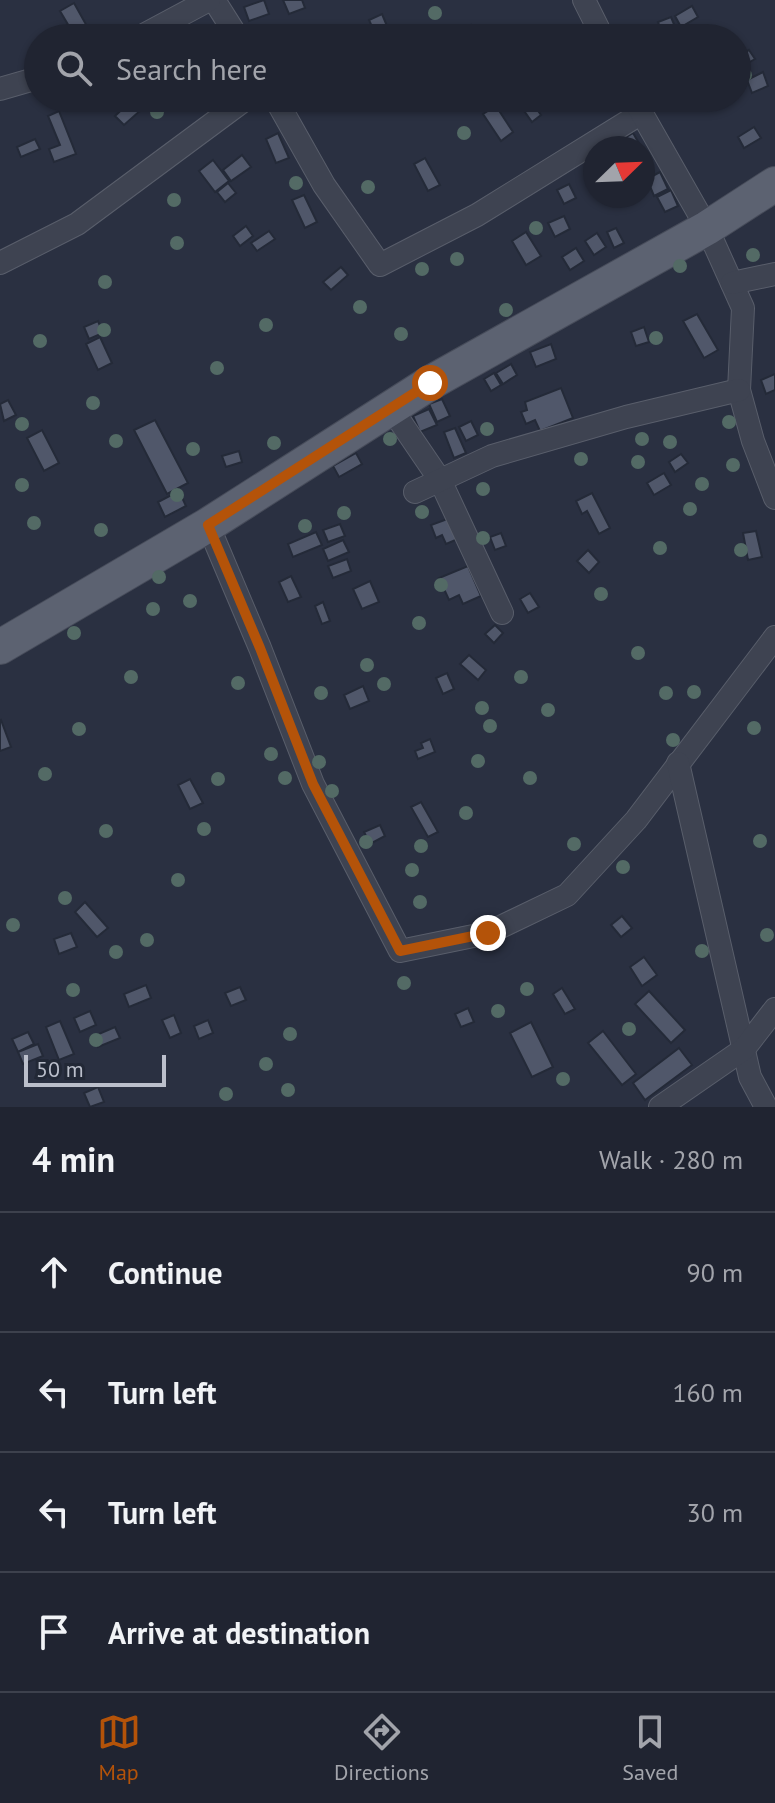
<!DOCTYPE html>
<html lang="en">
<head>
<meta charset="utf-8">
<style>
  body { margin:0; font-family:"PT Sans",sans-serif; background:#282c39; color:#f1f3f6 }
  .compass { position:absolute; left:583px; top:136px; width:72px; height:72px; border-radius:50%; background:#202431; box-shadow:0 2px 6px #0004; rotate:67deg }
  .scale { position:absolute; left:24px; bottom:20px; width:142px; box-sizing:border-box; padding-left:8px; border:4px solid #bbbfcb; border-top:0; font-size:22px; line-height:28px; white-space:nowrap; color:#bbbfcb; -webkit-text-stroke:6px #222836; paint-order:stroke }
  .stop { position:absolute; width:24px; height:24px; margin:-18px; border:6px solid #b45309; border-radius:50%; background:#fff }
  .stop.end { background:#b45309; border-color:#fff; box-shadow:0 2px 8px #0008 }
  .list { margin:0; padding:0; list-style:none }
  h2 { display:flex; justify-content:space-between; align-items:center; height:104px; margin:0; padding:0 32px; font-size:34px }
  h2 small { font-size:26px; font-weight:400; color:#a2a4ab }
  .list li { display:grid; grid-template-columns:52px 1fr auto; gap:24px; align-items:center; box-sizing:border-box; height:120px; padding:0 32px; border-top:2px solid #3d414d }
  .list b { display:block; font-size:30px; white-space:nowrap }
  .list em { font-size:26px; font-style:normal; color:#a2a4ab }
  .icon { flex:none; width:44px; height:44px; fill:none; stroke:currentColor; stroke-width:2; stroke-linecap:round; stroke-linejoin:round }
  .map { position:relative; flex:none; width:775px; height:1107px; overflow:hidden }
  .search { position:absolute; background:#202431; box-shadow:0 2px 6px #0004; left:24px; right:24px; top:24px; height:88px; display:flex; align-items:center; gap:20px; box-sizing:border-box; padding:0 28px; border-radius:44px; color:#a2a4ab; font-size:30px }
  .sheet { height:584px; background:#202431 }
  nav { display:flex; justify-content:space-around; align-items:center; box-sizing:border-box; height:112px; border-top:2px solid #3d414d; background:#202431; font-size:22px; color:#a2a4ab }
  nav a { display:grid; justify-items:center; gap:4px }
  nav .on { color:#b45309 }
  .map>svg:first-child { display:block }
  .building { fill:#50576a; stroke:#242a38; stroke-width:2 }
  .lines { fill:none; stroke-linecap:round; stroke-linejoin:round }
  .minor-casing { stroke:#595e6b; stroke-width:24 }
  .primary-casing { stroke:#474c5a; stroke-width:36 }
  .minor { stroke:#3e4351; stroke-width:22 }
  .primary { stroke:#5c6271; stroke-width:34 }
  .tree { fill:#536a65 }
  .route { stroke:#b45309; stroke-width:10 }
</style>
</head>
<body>
<div class="map">
<svg width="775" height="1107" viewBox="0 0 775 1107">
  <rect width="100%" height="100%" fill="#2a3041"/>
  <g class="building">
    <path d="M264,0L269,14L249,21L244,7Z"/>
    <path d="M283,0H302L305,8L289,14Z"/>
    <path d="M74,3L93,37L91,38H76L60,11Z"/>
    <path d="M692,6L698,17L681,27L675,16Z"/>
    <path d="M382,14L392,38H377L369,20Z"/>
    <path d="M671,17L678,34L664,38L658,22Z"/>
    <path d="M471,25L478,38H451L450,37Z"/>
    <path d="M749,50L755,59L739,68L737,58Z"/>
    <path d="M763,72L768,86L752,93L747,80Z"/>
    <path d="M515,98H529L541,115L532,122Z"/>
    <path d="M132,100L141,110L124,125L115,116Z"/>
    <path d="M496,106L513,132L501,141L483,114Z"/>
    <path d="M59,111L76,154L54,162L49,149L60,145L48,116Z"/>
    <path d="M754,127L761,138L744,148L738,137Z"/>
    <path d="M278,133L289,158L276,163L266,139Z"/>
    <path d="M633,133L640,145L633,148H624L620,141Z"/>
    <path d="M35,139L40,149L21,157L17,147Z"/>
    <path d="M242,155L251,167L231,181L223,170Z"/>
    <path d="M425,158L440,185L428,191L414,164Z"/>
    <path d="M213,160L229,181L215,192L199,171Z"/>
    <path d="M660,172L668,189L654,196L647,179Z"/>
    <path d="M228,183L236,193L225,202L217,192Z"/>
    <path d="M569,184L576,198L564,204L557,190Z"/>
    <path d="M671,190L678,206L665,212L657,197Z"/>
    <path d="M304,195L317,222L305,228L292,200Z"/>
    <path d="M564,216L570,229L555,237L548,223Z"/>
    <path d="M246,226L253,236L240,246L233,236Z"/>
    <path d="M616,228L624,243L614,248L607,232Z"/>
    <path d="M269,231L275,239L257,251L251,243Z"/>
    <path d="M526,232L541,256L526,265L512,241Z"/>
    <path d="M597,233L606,247L594,255L585,241Z"/>
    <path d="M576,248L584,261L570,270L562,257Z"/>
    <path d="M341,267L348,275L331,290L323,282Z"/>
    <path d="M697,314L718,350L704,358L683,321Z"/>
    <path d="M98,321L103,333L89,339L84,327Z"/>
    <path d="M644,327L649,342L636,346L631,332Z"/>
    <path d="M100,337L112,363L98,370L86,344Z"/>
    <path d="M551,344L556,359L536,367L530,352Z"/>
    <path d="M511,364L517,375L503,384L496,373Z"/>
    <path d="M494,373L501,385L491,391L484,379Z"/>
    <path d="M775,374V390L766,394L761,380Z"/>
    <path d="M561,388L573,418L540,431L535,420L526,424L521,412L527,410L525,402Z"/>
    <path d="M442,399L450,416L437,422L429,404Z"/>
    <path d="M8,400L16,415L4,421L0,404Z"/>
    <path d="M429,409L437,425L420,432L413,416Z"/>
    <path d="M155,420L188,483L167,494L134,430Z"/>
    <path d="M471,421L478,435L466,441L459,427Z"/>
    <path d="M455,428L466,453L454,458L444,432Z"/>
    <path d="M42,430L59,463L44,471L27,438Z"/>
    <path d="M239,451L242,462L226,467L222,456Z"/>
    <path d="M356,453L362,464L339,477L333,466Z"/>
    <path d="M681,454L688,463L675,472L669,462Z"/>
    <path d="M664,473L671,485L654,495L647,483Z"/>
    <path d="M179,491L186,506L165,517L158,502Z"/>
    <path d="M592,493L610,528L599,534L587,511L582,514L576,501Z"/>
    <path d="M450,518L458,539L446,544L442,535L436,538L431,525Z"/>
    <path d="M340,524L345,536L328,542L323,530Z"/>
    <path d="M756,531L762,557L748,560L743,533Z"/>
    <path d="M316,532L322,545L293,557L288,544Z"/>
    <path d="M501,533L506,546L495,550L490,537Z"/>
    <path d="M343,540L349,552L328,561L323,549Z"/>
    <path d="M588,550L599,562L589,573L577,561Z"/>
    <path d="M347,559L351,571L333,578L328,566Z"/>
    <path d="M468,566L481,596L463,604L459,595L449,600L439,578Z"/>
    <path d="M291,576L301,597L288,602L279,582Z"/>
    <path d="M370,581L379,602L362,609L353,589Z"/>
    <path d="M530,593L539,607L528,613L520,599Z"/>
    <path d="M323,602L330,621L322,624L315,606Z"/>
    <path d="M495,625L503,633L494,643L485,634Z"/>
    <path d="M469,655L486,670L478,680L460,664Z"/>
    <path d="M447,673L454,689L443,694L436,678Z"/>
    <path d="M363,686L369,701L350,709L344,695Z"/>
    <path d="M1,720L11,747L0,751V721Z"/>
    <path d="M430,739L435,752L418,759L415,751L423,748L421,743Z"/>
    <path d="M190,779L203,803L190,809L178,785Z"/>
    <path d="M421,802L438,832L428,837L411,807Z"/>
    <path d="M380,825L385,836L370,844L364,832Z"/>
    <path d="M85,902L108,928L97,937L75,912Z"/>
    <path d="M622,916L632,928L621,937L611,925Z"/>
    <path d="M71,933L77,947L59,954L54,939Z"/>
    <path d="M644,957L657,975L642,986L630,967Z"/>
    <path d="M146,985L151,998L129,1007L124,994Z"/>
    <path d="M240,987L246,1000L231,1006L225,993Z"/>
    <path d="M562,988L575,1009L565,1014L553,994Z"/>
    <path d="M649,991L685,1030L671,1043L635,1004Z"/>
    <path d="M468,1008L474,1022L461,1027L455,1014Z"/>
    <path d="M90,1011L96,1025L80,1032L74,1018Z"/>
    <path d="M174,1015L181,1033L170,1038L162,1020Z"/>
    <path d="M208,1020L213,1033L199,1039L194,1026Z"/>
    <path d="M60,1021L74,1054L59,1060L46,1027Z"/>
    <path d="M531,1022L553,1067L532,1077L510,1033Z"/>
    <path d="M115,1027L120,1038L98,1047L94,1036Z"/>
    <path d="M603,1031L636,1074L622,1085L588,1043Z"/>
    <path d="M28,1032L34,1044L18,1052L12,1039Z"/>
    <path d="M38,1044L43,1056L23,1064L18,1052Z"/>
    <path d="M679,1048L692,1065L645,1100L633,1083Z"/>
    <path d="M98,1087L104,1102L90,1107L84,1093Z"/>
  </g>
  <g class="lines">
    <defs>
      <g id="minor">
        <path d="M214,0L238,38"/>
        <path d="M584,0L603,38"/>
        <path d="M138,38L209,0"/>
        <path d="M0,89L38,78"/>
        <path d="M275,98L324,185L380,265L477,215L640,114"/>
        <path d="M633,98L707,228L743,308L739,390L753,441L775,498"/>
        <path d="M0,263L77,224L247,98"/>
        <path d="M732,283L775,274"/>
        <path d="M391,408L440,480L502,613"/>
        <path d="M415,492L492,456L626,417L739,390"/>
        <path d="M208,525L260,648L313,784L400,951L488,933L567,895L636,820L775,637"/>
        <path d="M678,763L750,1077L766,1107"/>
        <path d="M660,1107L744,1049L775,1009"/>
      </g>
      <path id="primary" d="M0,647L208,525L430,383L707,228L775,184"/>
    </defs>
    <use href="#minor" class="minor-casing"/>
    <use href="#primary" class="primary-casing"/>
    <use href="#minor" class="minor"/>
    <use href="#primary" class="primary"/>
  </g>
  <g class="tree">
    <circle cx="435" cy="13" r="7"/>
    <circle cx="745" cy="75" r="7"/>
    <circle cx="157" cy="112" r="7"/>
    <circle cx="464" cy="133" r="7"/>
    <circle cx="296" cy="183" r="7"/>
    <circle cx="368" cy="187" r="7"/>
    <circle cx="174" cy="200" r="7"/>
    <circle cx="536" cy="228" r="7"/>
    <circle cx="177" cy="243" r="7"/>
    <circle cx="753" cy="255" r="7"/>
    <circle cx="457" cy="259" r="7"/>
    <circle cx="680" cy="266" r="7"/>
    <circle cx="422" cy="269" r="7"/>
    <circle cx="105" cy="282" r="7"/>
    <circle cx="360" cy="307" r="7"/>
    <circle cx="506" cy="310" r="7"/>
    <circle cx="266" cy="325" r="7"/>
    <circle cx="104" cy="330" r="7"/>
    <circle cx="401" cy="334" r="7"/>
    <circle cx="656" cy="338" r="7"/>
    <circle cx="40" cy="341" r="7"/>
    <circle cx="217" cy="368" r="7"/>
    <circle cx="93" cy="403" r="7"/>
    <circle cx="729" cy="422" r="7"/>
    <circle cx="22" cy="424" r="7"/>
    <circle cx="487" cy="429" r="7"/>
    <circle cx="390" cy="439" r="7"/>
    <circle cx="642" cy="439" r="7"/>
    <circle cx="116" cy="441" r="7"/>
    <circle cx="670" cy="442" r="7"/>
    <circle cx="274" cy="443" r="7"/>
    <circle cx="193" cy="449" r="7"/>
    <circle cx="581" cy="459" r="7"/>
    <circle cx="638" cy="462" r="7"/>
    <circle cx="733" cy="465" r="7"/>
    <circle cx="702" cy="484" r="7"/>
    <circle cx="22" cy="485" r="7"/>
    <circle cx="483" cy="489" r="7"/>
    <circle cx="177" cy="495" r="7"/>
    <circle cx="690" cy="509" r="7"/>
    <circle cx="422" cy="512" r="7"/>
    <circle cx="344" cy="513" r="7"/>
    <circle cx="34" cy="523" r="7"/>
    <circle cx="305" cy="526" r="7"/>
    <circle cx="101" cy="530" r="7"/>
    <circle cx="483" cy="538" r="7"/>
    <circle cx="660" cy="548" r="7"/>
    <circle cx="741" cy="550" r="7"/>
    <circle cx="159" cy="577" r="7"/>
    <circle cx="441" cy="585" r="7"/>
    <circle cx="601" cy="594" r="7"/>
    <circle cx="190" cy="601" r="7"/>
    <circle cx="153" cy="609" r="7"/>
    <circle cx="419" cy="623" r="7"/>
    <circle cx="74" cy="633" r="7"/>
    <circle cx="638" cy="653" r="7"/>
    <circle cx="367" cy="665" r="7"/>
    <circle cx="131" cy="677" r="7"/>
    <circle cx="521" cy="677" r="7"/>
    <circle cx="238" cy="683" r="7"/>
    <circle cx="384" cy="684" r="7"/>
    <circle cx="694" cy="692" r="7"/>
    <circle cx="321" cy="693" r="7"/>
    <circle cx="666" cy="693" r="7"/>
    <circle cx="482" cy="708" r="7"/>
    <circle cx="548" cy="710" r="7"/>
    <circle cx="490" cy="726" r="7"/>
    <circle cx="754" cy="728" r="7"/>
    <circle cx="79" cy="729" r="7"/>
    <circle cx="673" cy="740" r="7"/>
    <circle cx="271" cy="754" r="7"/>
    <circle cx="478" cy="761" r="7"/>
    <circle cx="319" cy="762" r="7"/>
    <circle cx="45" cy="774" r="7"/>
    <circle cx="285" cy="778" r="7"/>
    <circle cx="530" cy="778" r="7"/>
    <circle cx="218" cy="779" r="7"/>
    <circle cx="332" cy="791" r="7"/>
    <circle cx="466" cy="813" r="7"/>
    <circle cx="204" cy="829" r="7"/>
    <circle cx="106" cy="831" r="7"/>
    <circle cx="760" cy="841" r="7"/>
    <circle cx="366" cy="842" r="7"/>
    <circle cx="574" cy="844" r="7"/>
    <circle cx="421" cy="846" r="7"/>
    <circle cx="623" cy="867" r="7"/>
    <circle cx="412" cy="870" r="7"/>
    <circle cx="178" cy="880" r="7"/>
    <circle cx="65" cy="898" r="7"/>
    <circle cx="420" cy="902" r="7"/>
    <circle cx="13" cy="925" r="7"/>
    <circle cx="767" cy="935" r="7"/>
    <circle cx="147" cy="940" r="7"/>
    <circle cx="702" cy="951" r="7"/>
    <circle cx="116" cy="952" r="7"/>
    <circle cx="404" cy="983" r="7"/>
    <circle cx="527" cy="989" r="7"/>
    <circle cx="73" cy="990" r="7"/>
    <circle cx="498" cy="1011" r="7"/>
    <circle cx="629" cy="1029" r="7"/>
    <circle cx="290" cy="1034" r="7"/>
    <circle cx="96" cy="1040" r="7"/>
    <circle cx="266" cy="1064" r="7"/>
    <circle cx="563" cy="1079" r="7"/>
    <circle cx="288" cy="1090" r="7"/>
    <circle cx="226" cy="1094" r="7"/>
  </g>
  <g class="lines">
    <path class="route" d="M430,383L208,525L260,648L313,784L400,951L488,933"/>
  </g>
</svg>
<svg class="compass" viewBox="-18 -18 36 36"><path d="M0-13l5 13h-10z" fill="#e53935"/><path d="M0 13l5-13h-10z" fill="#a2a4ab"/></svg>
<div class="scale">50 m</div>
<div class="stop" style="left:430px;top:383px"></div>
<div class="stop end" style="left:488px;top:933px"></div>
<div class="search"><svg class="icon" aria-label="search" viewBox="0 0 24 24"><circle cx="10" cy="10" r="6"/><path d="M15 15l6 6"/></svg>Search here</div>
</div>
<section class="sheet">
<h2>4 min<small>Walk · 280 m</small></h2>
<ul class="list">
<li><svg class="icon" aria-label="ahead" viewBox="0 0 24 24"><path d="M12 20V5M6 11l6-6 6 6"/></svg><div><b>Continue</b></div><em>90 m</em></li>
<li><svg class="icon" aria-label="left" viewBox="0 0 24 24"><path d="M17 20v-9H6M10 6l-5 5 5 5"/></svg><div><b>Turn left</b></div><em>160 m</em></li>
<li><svg class="icon" aria-label="left" viewBox="0 0 24 24"><path d="M17 20v-9H6M10 6l-5 5 5 5"/></svg><div><b>Turn left</b></div><em>30 m</em></li>
<li><svg class="icon" aria-label="arrive" viewBox="0 0 24 24"><path d="M6 21V4h12l-3 4 3 4H6"/></svg><div><b>Arrive at destination</b></div></li>
</ul>
</section>
<nav>
<a class="on"><svg class="icon" aria-label="map" viewBox="0 0 24 24"><path d="M3 6l6-2 6 2 6-2v14l-6 2-6-2-6 2zM9 4v14M15 6v14"/></svg>Map</a>
<a><svg class="icon" aria-label="directions" viewBox="0 0 24 24"><path d="M12 3l9 9-9 9-9-9zM9 14v-3h6M13 9l2 2-2 2"/></svg>Directions</a>
<a><svg class="icon" aria-label="saved" viewBox="0 0 24 24"><path d="M7 4h10v16l-5-4-5 4z"/></svg>Saved</a>
</nav>
</body>
</html>
